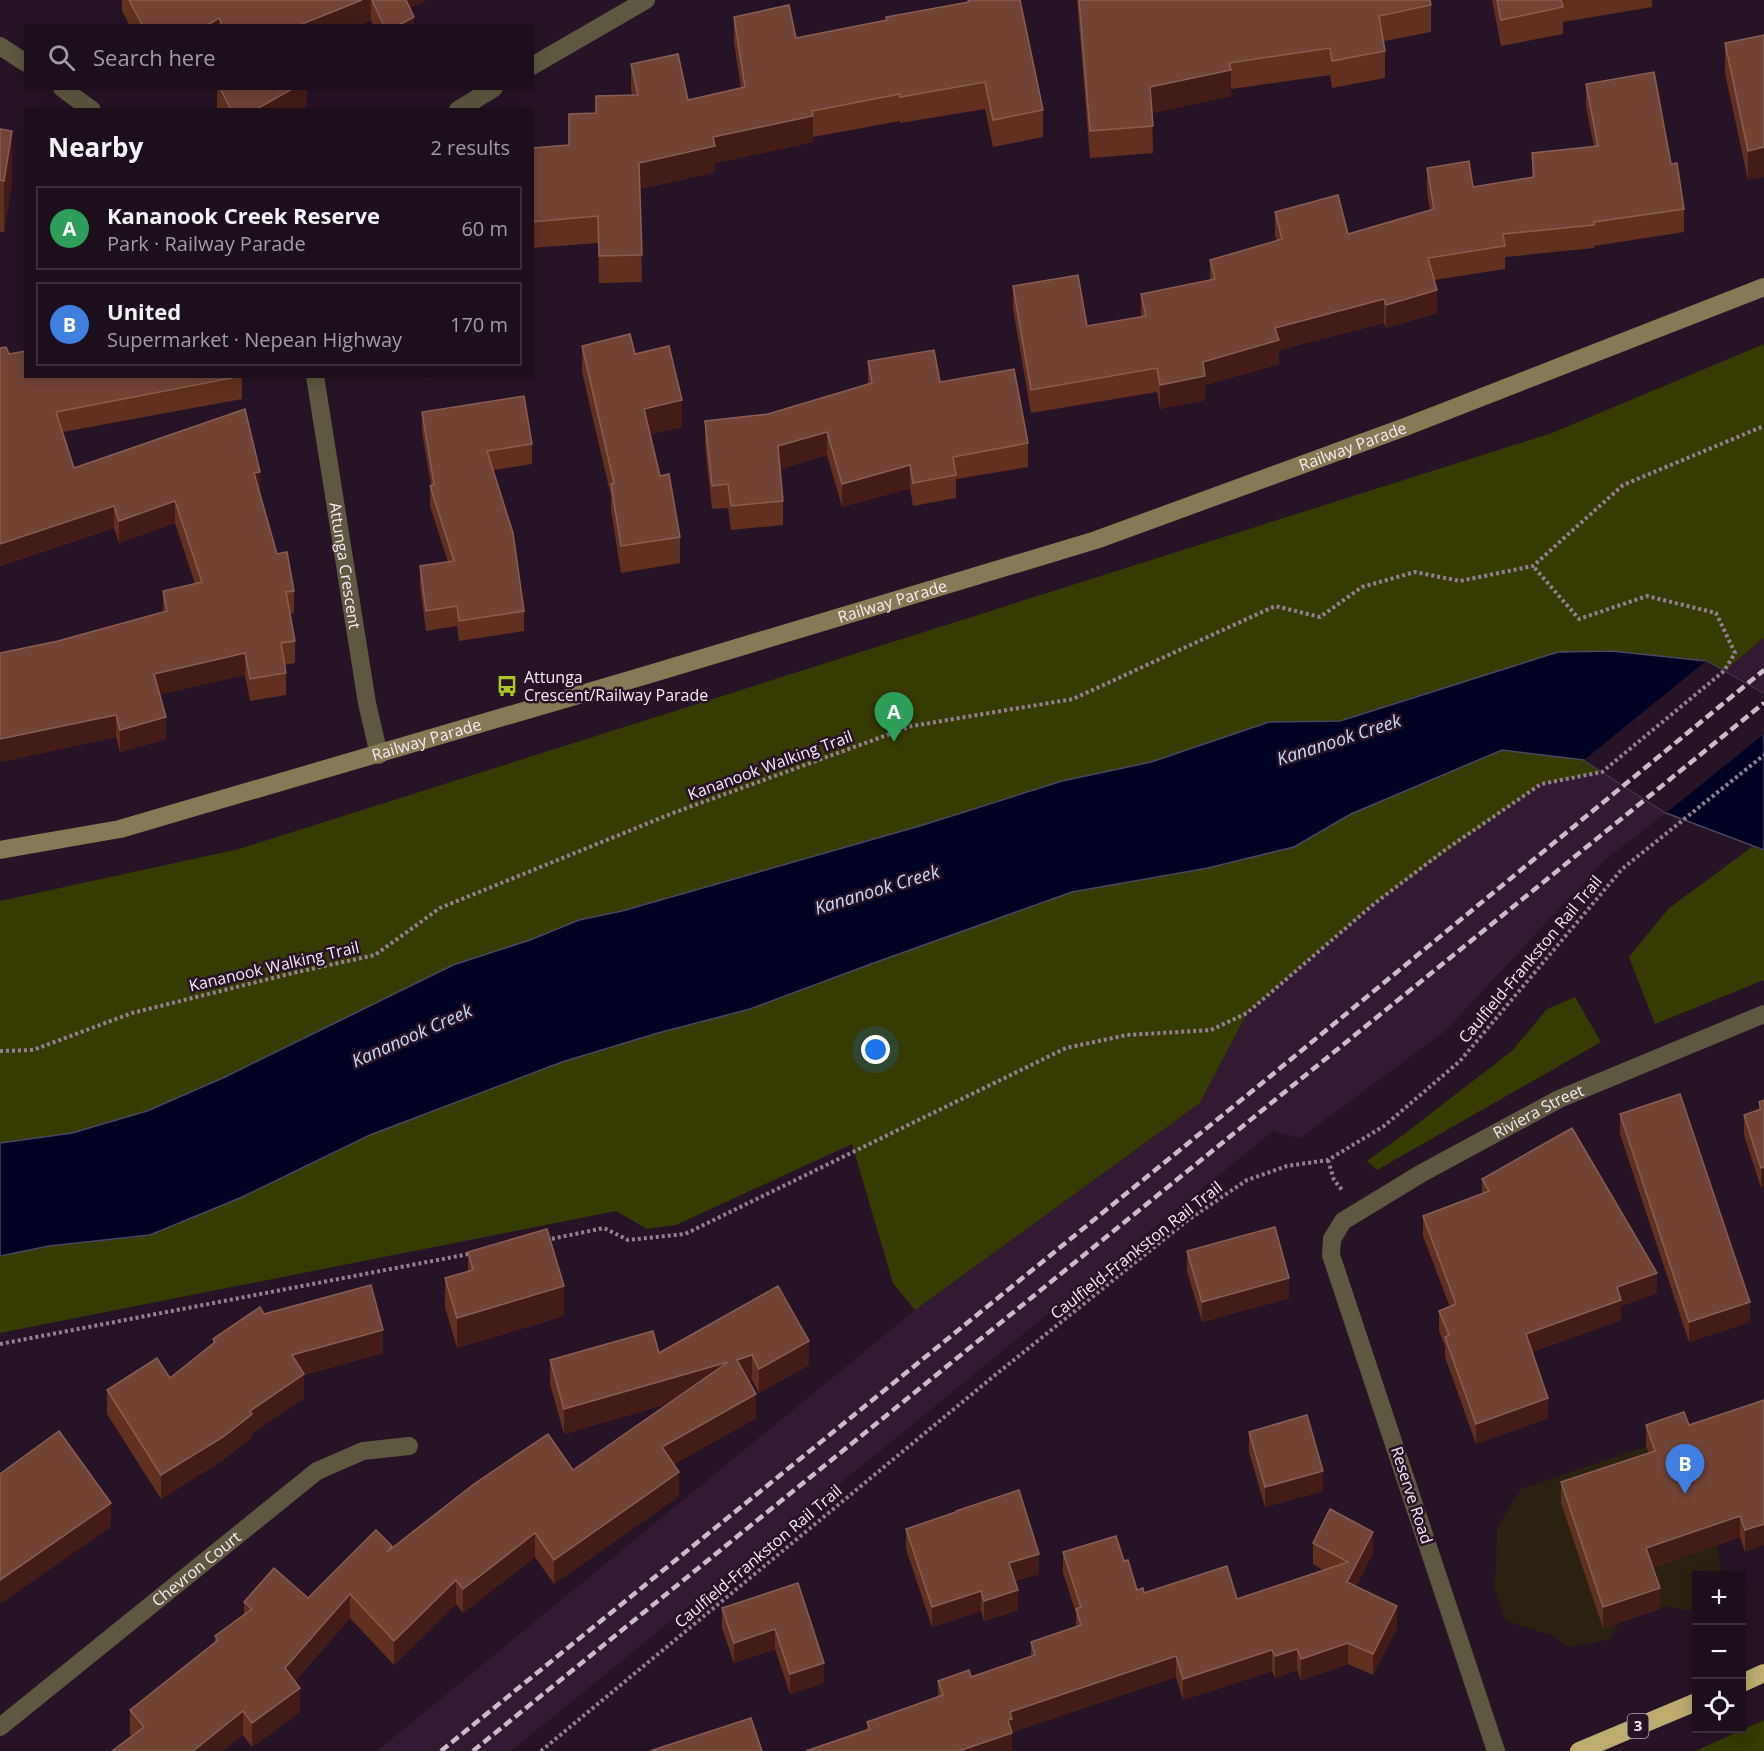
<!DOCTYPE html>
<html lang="en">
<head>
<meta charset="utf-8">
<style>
  body { margin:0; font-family:"Open Sans",sans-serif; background:#2a1c29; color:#f1f3f6 }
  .controls { position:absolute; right:18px; bottom:18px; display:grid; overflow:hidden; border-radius:0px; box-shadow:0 3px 15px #0003 }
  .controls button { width:54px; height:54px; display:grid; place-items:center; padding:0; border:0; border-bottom:2px solid #3b2e3b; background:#1d0e1c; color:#f1f3f6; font:30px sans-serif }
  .you { position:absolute; left:876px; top:1050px; width:21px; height:21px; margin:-15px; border:4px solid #fff; border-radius:50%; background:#1a73e8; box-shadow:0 0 0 9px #1a73e833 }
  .badge { display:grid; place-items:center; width:39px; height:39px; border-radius:50%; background:#a6c820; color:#fff; font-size:20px; font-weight:700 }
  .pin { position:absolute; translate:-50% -50px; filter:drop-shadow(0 2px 3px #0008) }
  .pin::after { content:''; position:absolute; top:32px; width:21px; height:18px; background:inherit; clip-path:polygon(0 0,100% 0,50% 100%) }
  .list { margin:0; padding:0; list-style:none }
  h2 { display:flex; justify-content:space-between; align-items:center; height:78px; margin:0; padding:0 24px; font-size:26px }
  h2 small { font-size:20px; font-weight:400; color:#a09ca3 }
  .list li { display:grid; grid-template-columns:39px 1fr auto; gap:18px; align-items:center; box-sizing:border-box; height:84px; margin:0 12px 12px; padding:0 12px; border:2px solid #3b2e3b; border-radius:0px }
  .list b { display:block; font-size:22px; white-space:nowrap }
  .list p { margin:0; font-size:20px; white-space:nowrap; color:#a09ca3 }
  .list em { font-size:20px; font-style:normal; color:#a09ca3 }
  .icon { flex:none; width:33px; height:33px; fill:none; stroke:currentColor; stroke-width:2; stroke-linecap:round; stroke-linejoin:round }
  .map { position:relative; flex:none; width:1764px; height:1751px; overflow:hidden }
  .search { position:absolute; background:#1d0e1c; box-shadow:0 3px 15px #0003; left:24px; top:24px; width:510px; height:66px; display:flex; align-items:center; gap:15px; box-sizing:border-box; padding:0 21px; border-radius:0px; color:#a09ca3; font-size:22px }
  .panel { position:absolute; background:#1d0e1c; box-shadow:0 3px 15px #0003; left:24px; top:108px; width:510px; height:270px; border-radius:0px }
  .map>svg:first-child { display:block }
  .commercial { fill:#2a2111 }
  .built { fill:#331a32 }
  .green { fill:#363b00 }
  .water { fill:#000023; stroke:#4a4662; stroke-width:1.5 }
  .pier { fill:#271326 }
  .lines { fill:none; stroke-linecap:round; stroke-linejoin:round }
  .path { stroke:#928190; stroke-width:4; stroke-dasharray:3 3; stroke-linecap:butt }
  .street { stroke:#5e5840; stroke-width:18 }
  .secondary { stroke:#847a53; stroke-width:18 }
  .highway { stroke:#bcad6f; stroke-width:18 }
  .rail { stroke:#cbbbc9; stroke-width:4.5; stroke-dasharray:9 4.5; stroke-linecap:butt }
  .wall { fill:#61301f }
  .shaded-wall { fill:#431c18 }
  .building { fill:#724436; stroke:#875e54; stroke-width:1.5 }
  .labels { text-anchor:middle; stroke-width:5; stroke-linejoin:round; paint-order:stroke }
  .shield { fill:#271326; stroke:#b9aab8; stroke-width:1.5 }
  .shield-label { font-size:15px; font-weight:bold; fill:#f8eaf6 }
  .street-label { font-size:16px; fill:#f8eaf6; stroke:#271326 }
  .poi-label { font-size:16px; fill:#f8eaf6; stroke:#271326; text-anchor:start }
  .water-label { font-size:18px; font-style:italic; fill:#c9d8f6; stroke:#271326 }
</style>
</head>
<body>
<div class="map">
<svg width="1764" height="1751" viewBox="0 0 1764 1751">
  <rect width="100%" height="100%" fill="#271326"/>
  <path class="commercial" d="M1684,1433L1716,1544L1723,1575L1696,1576V1605L1689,1611L1665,1606L1639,1610L1620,1622L1609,1640L1568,1647L1552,1635L1506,1621L1493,1585L1496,1569L1497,1528L1521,1489Z"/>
  <g class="built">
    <path d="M1764,638V694L1724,671Z"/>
    <path d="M1602,772L1666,813L1606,859L1444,1032L1300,1138L1273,1131L511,1751H377L915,1310L1200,1103L1247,1013L1375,903L1541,784Z"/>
  </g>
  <g class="green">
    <path d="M1764,344V638L1724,671L1706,661L1612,651L1431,691L1340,721L1269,722L1151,762L1062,781L923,825L622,911L579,920L530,940L453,965L225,1077L147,1111L72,1133L0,1143V901L239,849L1552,433Z"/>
    <path d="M1502,750L1584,760L1602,772L1541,784L1375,903L1247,1013L1200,1103L915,1310L893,1283L852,1144L676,1225L647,1229L616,1211L0,1333V1256L49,1246L240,1198L370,1135L562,1062L658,1033L750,1009L871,964L1072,892L1208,868L1294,847L1351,814Z"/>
    <path d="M1752,847L1764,850V980L1655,1024L1629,957L1669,908Z"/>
    <path d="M1575,997L1601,1042L1377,1170L1367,1161L1403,1135L1513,1050L1547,1009Z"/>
    <path d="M1764,1720V1751H1695Z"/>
  </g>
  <path class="water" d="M1612,651L1706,661L1764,694V850L1666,813L1584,760L1502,750L1351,814L1294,847L1208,868L1072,892L871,964L750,1009L658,1033L562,1062L370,1135L240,1198L150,1235L49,1246L0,1256V1143L72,1133L147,1111L225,1077L453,965L530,940L579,920L622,911L923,825L1062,781L1151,762L1269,722L1340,721L1558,652Z"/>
  <path class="pier" d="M1706,661L1764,694V734L1666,813L1584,760Z"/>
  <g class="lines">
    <g class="path">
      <path d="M0,1051L33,1050L132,1013L293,973L375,955L440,908L673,813L912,726L1073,699L1275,606L1320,617L1362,587L1415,572L1460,581L1533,566L1623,485L1764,426"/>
      <path d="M1328,1160L1334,1180L1343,1191"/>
      <path d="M546,1240L604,1228L628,1240L685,1234L1066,1048L1127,1035L1211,1030L1247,1013L1375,903L1445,850L1541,784L1602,772L1724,671L1735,653L1716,613L1647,596L1579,619L1533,566"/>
      <path d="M0,1344L474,1253"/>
      <path d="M541,1751L989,1380L1188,1220L1247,1180L1287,1166L1328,1160L1384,1126L1460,1061L1622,869L1764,755"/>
    </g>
    <g class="street">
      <path d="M0,46L26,63"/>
      <path d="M532,66L646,0"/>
      <path d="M62,88L92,110"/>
      <path d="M458,110L494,88"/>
      <path id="s1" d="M315,376L367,703L379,755"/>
      <path id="s2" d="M0,1727L317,1471L363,1451L409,1446"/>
      <path id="s3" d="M1496,1751L1331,1255L1332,1239L1343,1221L1422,1173L1559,1099L1764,1014"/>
    </g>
    <path class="secondary" id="s4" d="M0,850L120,829L650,674L1096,540L1405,427L1764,287"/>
    <g class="highway">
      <path d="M1742,1683L1764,1673"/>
      <path d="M1579,1751L1696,1702"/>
    </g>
    <g class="rail">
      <path d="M441,1751L1256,1088L1764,670"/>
      <path d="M473,1751L1764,703"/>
    </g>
  </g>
  <g class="wall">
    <path d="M122,0H426L409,8L414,26H373L371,20L357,26H130L122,11Z"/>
    <path d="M968,0H1020L1043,110V137L993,147L985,109L900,123V121L813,137V142L715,163V172L640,189L642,282L599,283L598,243L532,248V148L569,145V114L596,113V96L632,95L631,90V64L688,100L741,88L734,43V17L796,38L886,20V17L968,3Z"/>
    <path d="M1077,0H1430L1431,5V32L1384,41L1385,51V78L1332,88L1330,75L1231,89V96L1152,113L1153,153L1090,158Z"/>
    <path d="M1492,0H1652V7L1563,22V34L1501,46Z"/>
    <path d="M1764,35L1748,180L1725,73V43Z"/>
    <path d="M1586,84L1671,164L1684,209V232L1594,246V248L1505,257V269L1434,280L1437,313L1386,328L1384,323L1279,350V364L1205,385V400L1160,409L1157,392L1031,413L1013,309V286L1087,326L1141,317V294L1210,280V260L1277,241L1275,235V212L1348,234L1430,210L1427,192V168L1473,187L1532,177V153L1594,146L1586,107Z"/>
    <path d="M217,88H307V105L299,110H218L217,108Z"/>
    <path d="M0,129L12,182L4,232H0Z"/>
    <path d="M582,346L635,354L682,427L650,434L660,476L680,537V563L621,573L611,510V496L582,372Z"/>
    <path d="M0,348L9,354L242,376V399L63,432L74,468L260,493L277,554L294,591V613L290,614L295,641V663L284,665L286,673V695L250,701L245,675L160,694L166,739L120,752L116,737L0,762V653L58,641L163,612V591L195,584L175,523L119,543L114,528L0,566Z"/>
    <path d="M868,361L940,382L1028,443V467L956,479V498L913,506L910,488L842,507L827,455L780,469L783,501V525L731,530L728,508L712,509L705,445V421L768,414L868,384Z"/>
    <path d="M422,412L532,444V464L493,470L524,611V631L459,641L457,626L426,631L420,586V566L448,562L430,506V486L431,485L422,432Z"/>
    <path d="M1764,1100L1761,1188L1744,1135V1115L1759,1110V1102Z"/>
    <path d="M1620,1114L1750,1322L1689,1342L1620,1134Z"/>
    <path d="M1482,1179L1657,1293L1621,1306V1320L1532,1352L1548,1418L1476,1444L1445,1357V1346L1439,1331V1311L1450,1307L1423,1236V1216L1482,1194Z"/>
    <path d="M1187,1251L1289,1298L1202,1322L1187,1271Z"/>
    <path d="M468,1252L564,1316L457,1348L445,1307V1278L468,1271Z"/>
    <path d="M778,1286L809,1365L759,1393L752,1380L749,1381L756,1418L674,1464L679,1496L554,1584L535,1557L463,1613L456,1604L394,1665L350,1618L295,1681L300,1712L252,1747L243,1735L132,1736L130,1734V1710L215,1642V1636L244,1614V1602L308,1598L392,1548L573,1470L670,1403L564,1434L550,1384V1360L659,1353Z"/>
    <path d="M264,1314L383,1353L304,1375V1398L252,1433V1437L223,1460L161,1499L107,1414V1390L170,1378L213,1343V1339Z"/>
    <path d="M1764,1400L1745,1552L1740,1537L1653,1567L1660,1609L1603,1628L1561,1503V1482L1649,1454L1646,1446V1425H1689Z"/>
    <path d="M1249,1432L1323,1491L1265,1507L1249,1452Z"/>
    <path d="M906,1529L1039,1574L1015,1581L1018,1610L984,1621L981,1611L932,1627L906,1549Z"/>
    <path d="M1313,1543L1373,1553L1356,1586L1397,1628L1373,1675L1348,1664L1301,1680L1297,1670L1275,1678L1272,1671L1183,1700L1176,1677L1012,1732V1751L867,1730V1722L938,1697V1681L971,1677L1031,1656V1642L1076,1627V1613L1063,1573V1552L1124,1561L1137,1590L1144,1593L1237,1599L1323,1570L1313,1564Z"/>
    <path d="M798,1583L824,1683L790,1694L775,1649L734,1663L722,1628V1608Z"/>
  </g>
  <g class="shaded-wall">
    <path d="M362,0H371V20L357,26H297Z"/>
    <path d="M400,0H426L400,12Z"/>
    <path d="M414,17V26H397Z"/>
    <path d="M219,18V26H206Z"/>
    <path d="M1231,70V96L1150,114V87Z"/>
    <path d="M294,88H307V105L299,110H255Z"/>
    <path d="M813,116V142L715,163V172L639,189V163L713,137Z"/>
    <path d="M12,131V182L4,232V181Z"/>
    <path d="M1764,147V177L1748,180V151Z"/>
    <path d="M1437,290V313L1386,328V305Z"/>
    <path d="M1384,299V323L1279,350V364L1205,385V400L1160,409V385L1203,362L1275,328Z"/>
    <path d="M428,376H441L428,380Z"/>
    <path d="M682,400V427L644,436V409Z"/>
    <path d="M827,432V455L778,470V446Z"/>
    <path d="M910,465V488L842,507V484Z"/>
    <path d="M260,472V494L254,473Z"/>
    <path d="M175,501V523L119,543V521Z"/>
    <path d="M114,506V528L0,566V544Z"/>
    <path d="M245,653V675L154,696V674Z"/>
    <path d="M116,715V737L0,762V739Z"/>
    <path d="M166,717V739L120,752V730Z"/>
    <path d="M1764,1167V1187L1761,1188V1168Z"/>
    <path d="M1657,1273V1293L1621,1306V1320L1526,1354V1334L1617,1287Z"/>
    <path d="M1289,1278V1298L1202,1322V1302Z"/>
    <path d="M564,1286V1316L457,1348V1318Z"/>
    <path d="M1750,1302V1322L1689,1342V1322Z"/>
    <path d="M383,1330V1353L304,1375V1398L252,1433V1437L223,1460L161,1499V1475L250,1411L292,1355Z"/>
    <path d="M809,1341V1365L759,1393V1369Z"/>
    <path d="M752,1355V1380L737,1384V1360Z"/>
    <path d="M728,1362V1386L564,1434V1409Z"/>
    <path d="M756,1394V1418L662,1471V1447Z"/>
    <path d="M1548,1398V1418L1476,1444V1424Z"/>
    <path d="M1323,1471V1491L1265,1507V1487Z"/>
    <path d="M679,1472V1496L554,1584V1560Z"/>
    <path d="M111,1503V1527L0,1604V1580Z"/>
    <path d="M1740,1516V1537L1646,1569V1548Z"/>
    <path d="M1764,1524V1545L1745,1552V1530Z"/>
    <path d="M1373,1532V1553L1347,1603V1582Z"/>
    <path d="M535,1533V1557L463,1613V1589Z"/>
    <path d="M1039,1554V1574L1009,1583V1563Z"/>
    <path d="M456,1580V1604L394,1665V1641Z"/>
    <path d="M1660,1588V1609L1603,1628V1607Z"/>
    <path d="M1018,1590V1610L984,1621V1601Z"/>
    <path d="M981,1591V1611L932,1627V1607Z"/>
    <path d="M350,1594V1618L285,1692V1668Z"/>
    <path d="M1397,1606V1628L1373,1675V1654Z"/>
    <path d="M775,1629V1649L734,1663V1643Z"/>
    <path d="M1348,1643V1664L1301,1680V1659Z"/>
    <path d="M1297,1649V1670L1275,1678V1656Z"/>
    <path d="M1272,1650V1671L1183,1700V1679Z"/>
    <path d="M1176,1656V1677L1012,1732V1751H959L1008,1720L1010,1712Z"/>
    <path d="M824,1663V1683L790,1694V1674Z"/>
    <path d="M300,1688V1712L252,1747V1723Z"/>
    <path d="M243,1711V1735L223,1751H193Z"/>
  </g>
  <g class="building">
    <path d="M129,0H362L297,26H223L219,18L206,26H143Z"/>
    <path d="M372,0H406L414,17L397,26H384Z"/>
    <path d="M968,0H1020L1043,110L993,120L985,82L900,97V94L812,111L813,116L713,137L715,146L639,163L642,255L599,256L598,216L532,222V148L569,145V114L596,113V96L638,95L631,64L678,54L688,100L745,87L734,17L789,5L796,38L887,20L886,17L969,2Z"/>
    <path d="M1079,0H1430L1431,5L1379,16L1385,51L1332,61L1330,48L1229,63L1231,70L1150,87L1153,126L1090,131Z"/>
    <path d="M1497,0H1561L1563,7L1501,20Z"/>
    <path d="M1764,35V147L1748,151L1725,43Z"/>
    <path d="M1654,72L1671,164L1677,163L1684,209L1594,222V225L1503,234L1505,246L1428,258L1437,290L1386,305L1384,299L1275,328L1279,340L1203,362L1205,376L1160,385L1157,368L1031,390L1013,286L1078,275L1087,326L1146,316L1141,294L1215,279L1210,260L1282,239L1275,212L1338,195L1348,234L1434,209L1427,168L1469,161L1473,187L1534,177L1532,153L1598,146L1586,84Z"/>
    <path d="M220,88H294L255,110H231Z"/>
    <path d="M0,129L12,131L4,181L0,180Z"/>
    <path d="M630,334L635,354L669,346L682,400L644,409L660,476L669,474L680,537L621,546L611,484L614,483L582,346Z"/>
    <path d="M6,347L9,354L26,351V376H242L56,412L74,468L245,409L260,472L254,473L277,554L287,552L294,591L286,592L295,641L281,643L286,673L250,679L245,653L154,674L166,717L120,730L116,715L0,739V653L58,641L167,611L163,591L202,582L175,501L119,521L114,506L0,544V348Z"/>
    <path d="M934,350L940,382L1014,369L1028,443L953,457L956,475L913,483L910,465L842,484L827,432L778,446L783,501L731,506L728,484L712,486L705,421L768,414L872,383L868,361Z"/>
    <path d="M524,396L532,444L487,451L513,533L524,611L459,621L457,606L426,611L420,566L454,561L430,486L434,484L422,412Z"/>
    <path d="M1680,1094L1750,1302L1689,1322L1620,1114Z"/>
    <path d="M1764,1100V1167L1761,1168L1744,1115L1761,1109L1759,1102Z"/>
    <path d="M1572,1128L1657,1273L1617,1287L1621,1300L1526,1334L1548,1398L1476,1424L1445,1337L1449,1335L1439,1311L1456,1304L1423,1216L1489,1191L1482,1179Z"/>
    <path d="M1275,1227L1289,1278L1202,1302L1187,1251Z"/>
    <path d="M547,1229L564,1286L457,1318L445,1278L473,1270L468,1252Z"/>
    <path d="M371,1285L383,1330L292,1355L304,1374L250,1411L252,1414L223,1437L161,1475L107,1390L157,1358L170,1378L215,1342L213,1339L260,1307L264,1314Z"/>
    <path d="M778,1286L809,1341L759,1369L752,1355L737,1360L756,1394L662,1447L679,1472L554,1560L535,1533L463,1589L456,1580L394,1641L350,1594L285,1668L300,1688L252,1723L243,1711L193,1751H112L144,1727L130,1710L218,1640L215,1636L252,1609L244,1602L274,1568L308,1598L376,1530L392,1546L387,1552L474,1484L548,1434L573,1470L728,1362L564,1409L550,1360L653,1331L659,1353Z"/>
    <path d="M1764,1400V1524L1745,1530L1740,1516L1646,1548L1660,1588L1603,1607L1561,1482L1655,1451L1646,1425L1684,1412L1689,1425Z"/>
    <path d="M1307,1415L1323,1471L1265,1487L1249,1432Z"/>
    <path d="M59,1431L111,1503L0,1580V1474Z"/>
    <path d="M1019,1490L1039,1554L1009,1563L1018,1590L984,1601L981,1591L932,1607L906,1529L956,1512V1511Z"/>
    <path d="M1330,1509L1373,1532L1347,1582L1397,1606L1373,1654L1348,1643L1301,1659L1297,1649L1275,1656L1272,1650L1183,1679L1176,1656L1010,1712L1012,1719L1008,1720L1012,1733L959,1751H806L870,1729L867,1722L943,1695L938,1681L969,1670L971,1677L1035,1655L1031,1642L1081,1625L1076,1609L1081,1607L1063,1552L1116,1536L1124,1561L1128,1560L1137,1590L1143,1588L1144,1593L1227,1566L1237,1599L1348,1562L1313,1543Z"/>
    <path d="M798,1583L824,1663L790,1674L775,1629L734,1643L722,1608Z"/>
    <path d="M751,1718L762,1751H650Z"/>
  </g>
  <defs>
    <symbol id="bus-bare" viewBox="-9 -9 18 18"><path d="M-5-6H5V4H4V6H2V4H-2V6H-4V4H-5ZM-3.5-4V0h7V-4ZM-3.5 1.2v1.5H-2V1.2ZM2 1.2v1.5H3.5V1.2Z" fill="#a6c820" stroke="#271326" stroke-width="2.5" paint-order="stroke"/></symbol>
  </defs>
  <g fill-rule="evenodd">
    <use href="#bus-bare" x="492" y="671" width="30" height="30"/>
  </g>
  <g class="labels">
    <rect class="shield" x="1627.5" y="1714" width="21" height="24" rx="4.5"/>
    <g class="shield-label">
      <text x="1638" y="1731">3</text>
    </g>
    <g class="street-label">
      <text dy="6" stroke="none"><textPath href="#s4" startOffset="1413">Railway Parade</textPath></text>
      <text dy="6" stroke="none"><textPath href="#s1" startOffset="192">Attunga Crescent</textPath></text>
      <text dy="6" stroke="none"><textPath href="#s4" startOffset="927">Railway Parade</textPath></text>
      <text dy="6" stroke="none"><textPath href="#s4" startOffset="441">Railway Parade</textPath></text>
      <text transform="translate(770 765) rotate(-20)" y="6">Kananook Walking Trail</text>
      <text transform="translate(1530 959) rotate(-50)" y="6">Caulfield-Frankston Rail Trail</text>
      <text transform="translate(274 966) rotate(-13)" y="6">Kananook Walking Trail</text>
      <text dy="6" stroke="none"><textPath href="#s3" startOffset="784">Riviera Street</textPath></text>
      <text transform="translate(1136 1250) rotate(-38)" y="6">Caulfield-Frankston Rail Trail</text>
      <text transform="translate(1412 1495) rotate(72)" y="6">Reserve Road</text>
      <text transform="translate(758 1556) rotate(-40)" y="6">Caulfield-Frankston Rail Trail</text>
      <text dy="6" stroke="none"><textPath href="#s2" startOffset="252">Chevron Court</textPath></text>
    </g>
    <g class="poi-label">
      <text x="524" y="683">Attunga<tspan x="524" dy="18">Crescent/Railway Parade</tspan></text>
    </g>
    <g class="water-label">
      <text transform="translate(1339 740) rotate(-18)" y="6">Kananook Creek</text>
      <text transform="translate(877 890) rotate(-17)" y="6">Kananook Creek</text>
      <text transform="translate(412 1036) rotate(-24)" y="6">Kananook Creek</text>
    </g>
  </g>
</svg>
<div class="controls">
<button>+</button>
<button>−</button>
<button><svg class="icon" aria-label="locate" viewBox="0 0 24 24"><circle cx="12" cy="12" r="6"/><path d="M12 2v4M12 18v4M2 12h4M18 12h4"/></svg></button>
</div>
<div class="you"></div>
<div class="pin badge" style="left:894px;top:742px;background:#2e9e5b">A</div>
<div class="pin badge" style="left:1685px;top:1494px;background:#3f7fe0">B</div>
<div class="search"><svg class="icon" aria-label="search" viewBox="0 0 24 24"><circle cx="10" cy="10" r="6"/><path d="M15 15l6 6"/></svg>Search here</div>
<section class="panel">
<h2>Nearby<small>2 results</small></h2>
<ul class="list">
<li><span class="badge" style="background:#2e9e5b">A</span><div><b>Kananook Creek Reserve</b><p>Park · Railway Parade</p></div><em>60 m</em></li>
<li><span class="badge" style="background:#3f7fe0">B</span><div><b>United</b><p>Supermarket · Nepean Highway</p></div><em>170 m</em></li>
</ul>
</section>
</div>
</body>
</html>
